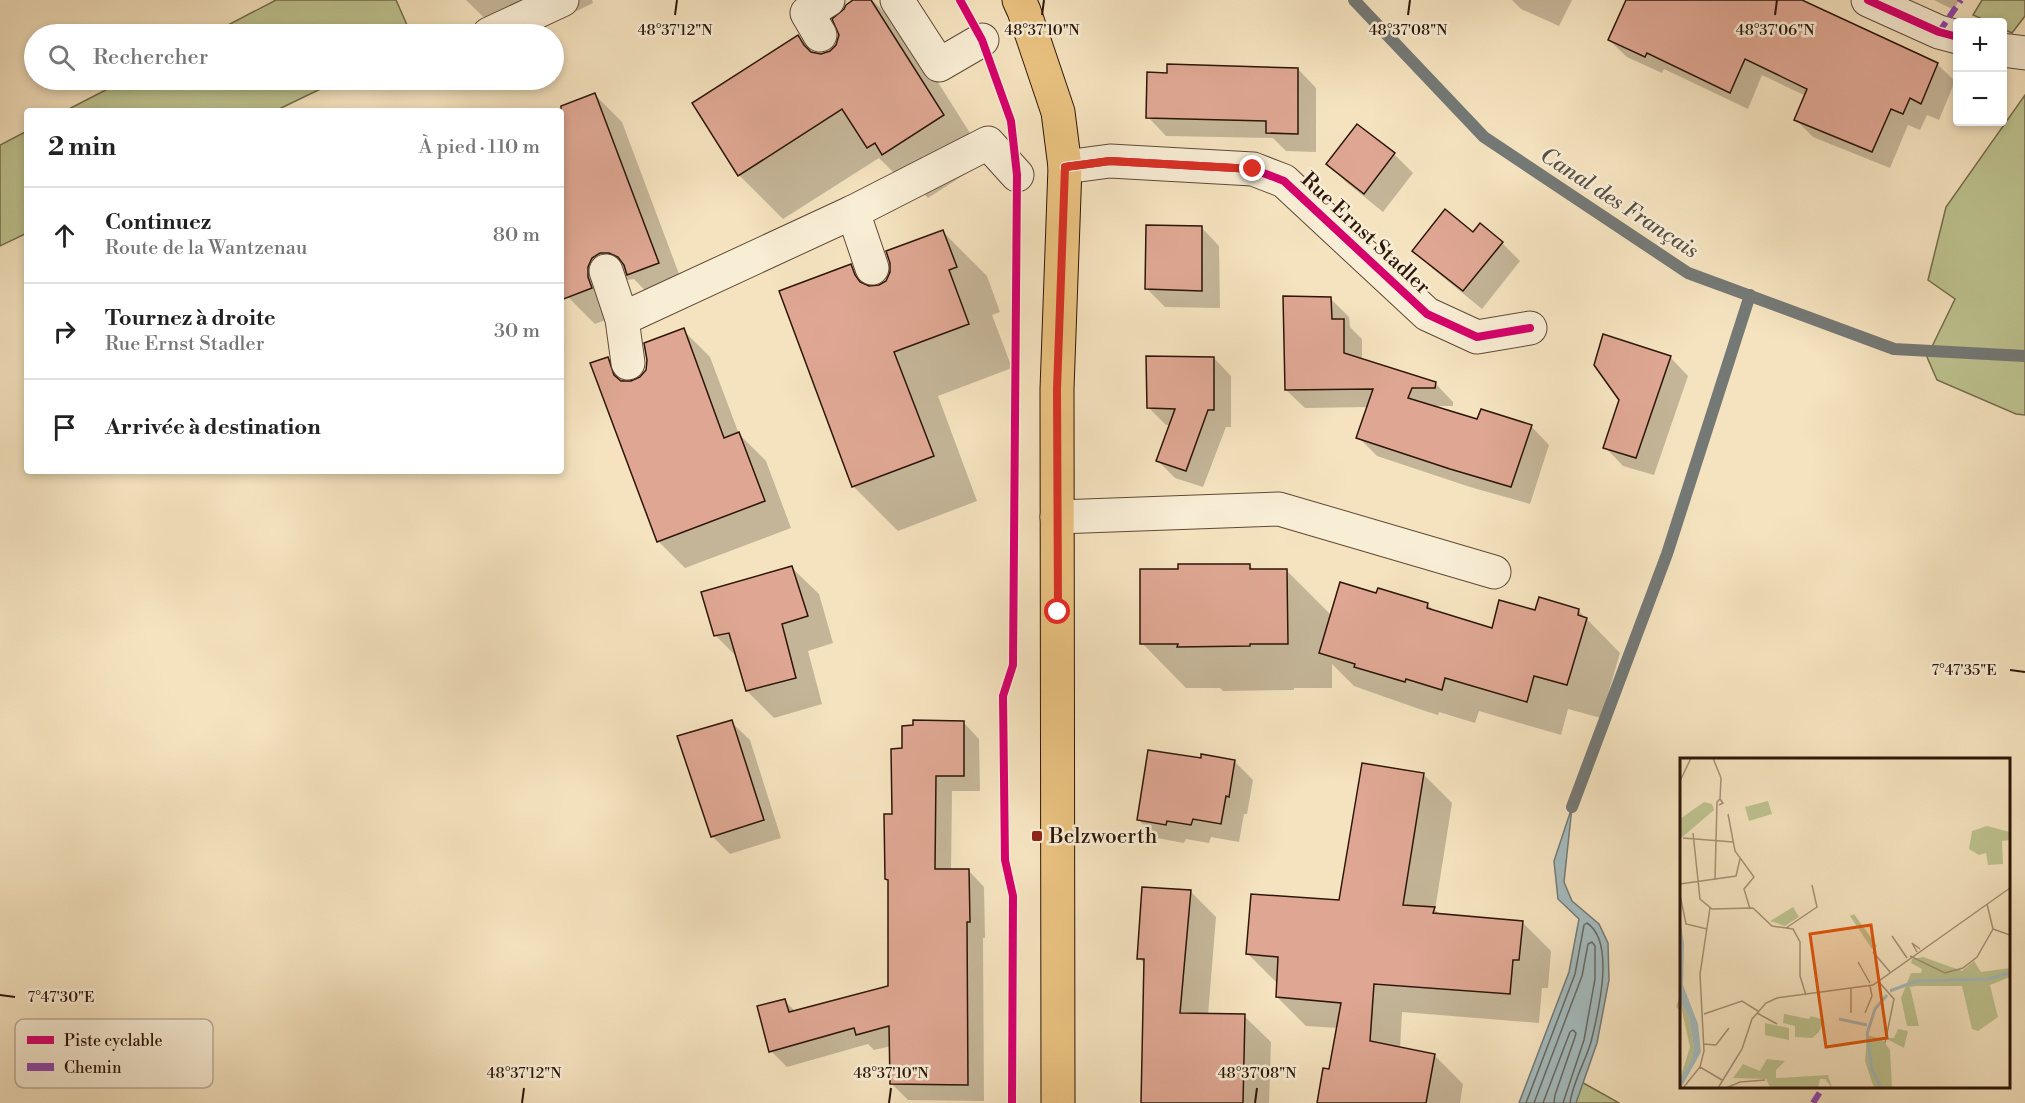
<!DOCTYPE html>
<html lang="fr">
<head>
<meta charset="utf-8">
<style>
  body { margin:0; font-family:"Libre Bodoni",serif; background:#f6f6f6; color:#222 }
  .controls { position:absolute; right:18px; top:18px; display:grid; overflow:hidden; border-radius:6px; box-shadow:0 3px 9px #0003 }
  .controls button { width:54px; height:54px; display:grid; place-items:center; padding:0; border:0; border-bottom:2px solid #e0e0e0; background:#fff; color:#222; font:30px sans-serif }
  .stop { position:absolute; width:18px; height:18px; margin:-14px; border:4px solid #d93025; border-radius:50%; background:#fff }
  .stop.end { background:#d93025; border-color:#fff; box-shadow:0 2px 6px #0008 }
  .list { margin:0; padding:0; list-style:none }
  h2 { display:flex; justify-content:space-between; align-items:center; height:78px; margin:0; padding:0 24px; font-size:26px }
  h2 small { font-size:20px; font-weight:400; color:#767676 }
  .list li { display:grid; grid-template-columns:39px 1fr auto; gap:18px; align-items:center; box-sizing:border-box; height:96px; padding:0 24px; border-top:2px solid #e0e0e0 }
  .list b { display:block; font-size:22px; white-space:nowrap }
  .list p { margin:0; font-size:20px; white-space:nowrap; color:#767676 }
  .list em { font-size:20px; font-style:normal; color:#767676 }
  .icon { flex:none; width:33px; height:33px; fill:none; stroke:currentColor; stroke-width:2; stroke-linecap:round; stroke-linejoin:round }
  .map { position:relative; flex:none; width:2025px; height:1103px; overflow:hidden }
  .search { position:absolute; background:#fff; box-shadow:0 3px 9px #0003; left:24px; top:24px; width:540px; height:66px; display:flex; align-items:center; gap:15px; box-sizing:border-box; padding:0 21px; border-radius:33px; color:#767676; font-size:22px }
  .panel { position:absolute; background:#fff; box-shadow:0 3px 9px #0003; left:24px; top:108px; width:540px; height:366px; border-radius:6px }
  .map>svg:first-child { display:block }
  .green { fill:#bdc390; stroke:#756c4c; stroke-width:1.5 }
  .water { fill:#a3bbbe; stroke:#747976; stroke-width:1.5 }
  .shadow { fill:#0003 }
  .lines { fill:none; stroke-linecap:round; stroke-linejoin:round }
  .shore { stroke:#686864; stroke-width:1.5 }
  .stream { stroke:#747976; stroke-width:12 }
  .building { fill:#dfa793; stroke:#2d1609; stroke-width:1.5 }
  .minor-casing { stroke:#5f4936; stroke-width:35 }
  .major-casing { stroke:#2d1609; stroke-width:35 }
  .minor { stroke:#f8edd5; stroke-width:33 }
  .major { stroke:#eac280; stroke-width:33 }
  .quiet { stroke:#8e44ad; stroke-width:6; stroke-dasharray:12 6; stroke-linecap:butt }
  .cycleway-casing { stroke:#f8edd5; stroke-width:11 }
  .cycleway { stroke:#d6006c; stroke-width:8 }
  .route { stroke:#d93025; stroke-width:8 }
  .ticks { fill:none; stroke:#2d1609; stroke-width:2 }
  .poi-dot { fill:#8f2418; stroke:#f8edd5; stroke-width:2 }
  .labels { text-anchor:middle; stroke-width:5; stroke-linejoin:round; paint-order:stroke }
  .street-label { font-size:21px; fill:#2d1609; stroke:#f8edd5 }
  .poi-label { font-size:21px; fill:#2d1609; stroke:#f8edd5; text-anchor:start }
  .water-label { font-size:22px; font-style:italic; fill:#565048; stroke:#f8edd5 }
  .inset-river { fill:none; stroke:#a3bbbe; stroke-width:3 }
  .inset-road { fill:none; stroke:#a59176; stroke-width:1.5 }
  .view { fill:#df560c; fill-opacity:0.15; stroke:#df560c; stroke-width:3 }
  .inset-edge { fill:none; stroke:#2d1609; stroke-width:3 }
  .key { fill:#f8edd5; stroke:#bbac98; stroke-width:1.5 }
  .key-label { font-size:16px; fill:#2d1609 }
  .ticks-label { font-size:15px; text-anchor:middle; fill:#2d1609; stroke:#f8edd5; stroke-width:5; stroke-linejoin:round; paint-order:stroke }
</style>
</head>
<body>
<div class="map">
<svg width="2025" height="1103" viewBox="0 0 2025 1103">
  <rect width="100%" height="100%" fill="#f5e3bf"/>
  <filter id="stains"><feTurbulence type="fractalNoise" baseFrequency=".00333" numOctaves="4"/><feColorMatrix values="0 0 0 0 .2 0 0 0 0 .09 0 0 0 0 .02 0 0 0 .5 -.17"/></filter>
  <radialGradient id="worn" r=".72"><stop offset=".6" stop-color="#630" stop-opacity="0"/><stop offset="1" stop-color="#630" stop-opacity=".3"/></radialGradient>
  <g class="green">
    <path d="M276,0H396L411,34H211Z"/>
    <path d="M1982,0H2025V16L2012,33L2003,29L2002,22H1989L1973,15Z"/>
    <path d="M125,80H339L275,111H65Z"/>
    <path d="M2025,95V415L2016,414L1937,380L1927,357L1955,299L1928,280L1946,207Z"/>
    <path d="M27,131V233L0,246V145Z"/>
    <path d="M1546,1062L1619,1103H1527Z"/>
  </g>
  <path class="water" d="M1572,807L1564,882L1572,901L1599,924L1608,943L1609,980L1597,1043L1576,1103H1519L1569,972L1579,919L1558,899L1554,861Z"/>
  <g class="shadow">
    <path d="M466,0H592L593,3L530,34H513L498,31Z"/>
    <path d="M856,0H872L910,38L987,160L928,198L918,188L912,191L879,158L783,219L739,175L798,37L815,54L821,55L831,52L837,45Z"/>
    <path d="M1512,0H1572L1559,26L1521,9Z"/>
    <path d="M1628,0H1798L1937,64L1955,81L1939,120L1927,115L1920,130L1908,125L1890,168L1813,137L1796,120L1806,96L1762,75L1748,109L1664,69L1662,73L1627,57L1609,40Z"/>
    <path d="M1934,0H1959L1954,10Z"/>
    <path d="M1298,69L1316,88V152L1286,151L1273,138L1166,136L1148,117Z"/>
    <path d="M595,95L622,122L685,290L655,301L634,279L627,280L619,285L618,315L595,324L568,297L561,278V111H552Z"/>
    <path d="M1357,126L1394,154L1413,173L1383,212L1346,182L1328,164Z"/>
    <path d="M1201,227L1219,246L1220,308L1165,307L1147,289Z"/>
    <path d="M943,232L987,276L1000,312L992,315L1012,368L938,396L977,501L898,531L853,486L851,266L872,288L879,287L887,282L892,273L891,262Z"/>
    <path d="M1502,243L1520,261L1482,309L1433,269L1414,251Z"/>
    <path d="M1331,299L1349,317L1350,327L1362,339V360L1435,383L1453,402V406H1433L1478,421L1531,426L1549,445L1530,504L1470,487L1377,456L1358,437L1368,407L1305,408L1286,390Z"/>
    <path d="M683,330L710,357L739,434L766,461L791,528L685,568L658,541L608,358L632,383L641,379Z"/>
    <path d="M1670,357L1688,376L1654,475L1623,466L1605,447Z"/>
    <path d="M1214,358L1231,376V427H1226L1203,487L1175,478L1158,461L1171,425H1166L1148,407Z"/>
    <path d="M1250,566L1255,571H1287L1332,616L1377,595L1427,604L1436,613L1493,629L1536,612L1578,610L1620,653L1601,718L1568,709L1561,735L1479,711L1475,723L1439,712L1438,715L1422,710L1354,686L1332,664V688H1294V690L1223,691L1220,688H1186L1142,643Z"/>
    <path d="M792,568L819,594L833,643L808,651L822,704L774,718L747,691L737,657L716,636Z"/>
    <path d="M731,722L750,740L781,838L730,854L712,836Z"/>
    <path d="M963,722L979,739L980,791H952L951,871L968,870L984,887L985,938H983L984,1101L908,1100L892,1084L891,1046L874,1050L868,1044L787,1067L771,1051L785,1001L796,1012L889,987L893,815L903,749Z"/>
    <path d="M1202,760L1234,761L1253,780L1247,814H1244L1239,842L1211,837L1209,843L1186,839L1184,843L1157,838L1138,819Z"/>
    <path d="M1423,774L1452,803L1435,910L1441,915L1522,922L1551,951L1548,988H1542L1539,1023L1402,1012L1400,1049L1434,1055L1463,1084L1460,1103H1318L1330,1071L1338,1028L1306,1026L1277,997V983L1248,954L1340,902Z"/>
    <path d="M1190,891L1216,917L1208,1015L1244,1016L1271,1042L1269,1103H1142L1146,965L1139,958Z"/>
    <path d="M1682,990V1012L1676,1007Z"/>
  </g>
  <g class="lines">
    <g class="shore">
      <path d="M1526,1103L1575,974L1584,925L1587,923C1616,942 1598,1013 1591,1042C1585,1062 1573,1082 1570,1103"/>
      <path d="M1534,1103L1582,976L1588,944L1592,942L1595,946V979L1584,1040L1563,1103"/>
      <path d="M1543,1103L1570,1032L1573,1030L1576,1033L1575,1037L1555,1095L1554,1103"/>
    </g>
    <g class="stream">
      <path d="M1354,0L1484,137L1688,273L1894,349L2025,356"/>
      <path d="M1572,807L1667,554L1750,295"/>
    </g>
  </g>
  <g class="building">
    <path d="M853,0H871L944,115L882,155L875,143L867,148L842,109L738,176L692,103L798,35L804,45L811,52L821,54L830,51L836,45L839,35L832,19L844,9L846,5Z"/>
    <path d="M1626,0H1802L1938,63L1921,104L1910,98L1903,114L1891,109L1872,152L1794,120L1807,89L1745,59L1730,93L1647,53L1645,57L1608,40Z"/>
    <path d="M1167,64L1298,68V134L1266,133V121L1146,118L1147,72L1167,73Z"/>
    <path d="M595,93L659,263L627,275L624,265L618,257L609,253H600L592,258L588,267V277L592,288L561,300V106Z"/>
    <path d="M1357,124L1395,153L1364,194L1326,164Z"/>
    <path d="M1445,209L1473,232L1480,223L1503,242L1463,291L1412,251Z"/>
    <path d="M1146,225L1202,226V291L1145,289Z"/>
    <path d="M943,230L957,267L949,270L969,324L894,352L934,456L852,487L779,291L851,264L855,275L860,282L869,286L879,285L886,281L890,272V263L886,251Z"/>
    <path d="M1283,296L1331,297L1332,319H1344V353L1436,382L1435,388H1412L1408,398L1477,419L1481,409L1532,425L1511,487L1450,469L1356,438L1373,389L1285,390Z"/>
    <path d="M684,328L724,438L739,432L765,501L657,542L590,363L608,357L614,375L621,381H631L640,377L646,370L647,360L644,343Z"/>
    <path d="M1603,334L1671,356L1636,458L1603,448L1619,400L1594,365Z"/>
    <path d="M1146,356L1214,357V410H1208L1186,471L1156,461L1175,409L1147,408Z"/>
    <path d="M1178,564H1250V569H1287L1288,644H1250V646L1177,647L1178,644H1140V569H1178Z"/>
    <path d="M792,566L808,616L782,624L796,678L746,691L729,633L714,636L701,592Z"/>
    <path d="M1340,582L1376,593L1378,588L1428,603L1427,608L1492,628L1499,600L1535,610L1539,597L1579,609L1578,615L1587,618L1567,685L1534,676L1527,702L1445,678L1442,690L1406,679L1405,682L1354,667L1355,664L1319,653Z"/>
    <path d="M732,720L764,820L711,837L677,736Z"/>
    <path d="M913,720L964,721V776H936L935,869H969L970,922H967L968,1085L890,1084L889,1026L856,1035L854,1028L769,1052L757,1006L785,999L789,1012L888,986V880L885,879L884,814H892L891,749L902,748V726L913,725Z"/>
    <path d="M1148,750L1201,758V754L1235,760L1229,797L1226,796L1221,824L1193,819L1191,825L1167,821L1166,825L1137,820Z"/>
    <path d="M1362,763L1424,773L1403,905L1435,907L1433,913L1523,921L1519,960H1513L1510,994L1374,984L1370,1041L1435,1054L1426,1103H1317L1323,1068L1329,1069L1341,1003L1276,997L1278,957L1246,954L1251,894L1339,900Z"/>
    <path d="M1142,887L1191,890L1180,1013L1245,1014L1243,1103H1141L1144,959H1137Z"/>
  </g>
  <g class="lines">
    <defs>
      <g id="minor">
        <path d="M897,0L939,65L982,40"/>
        <path d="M1868,0L1939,32L1958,37"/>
        <path d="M489,34L562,0"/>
        <path d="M820,35L807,13L828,0"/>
        <path d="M2002,50L2025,53"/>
        <path d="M1065,167L1110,161L1253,169L1284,181L1427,314L1477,337L1530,328"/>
        <path d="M853,212L872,268"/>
        <path d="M606,271L622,319L628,363"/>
        <path d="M622,319L853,212L988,143L1017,175"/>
        <path d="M1057,517L1279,509L1494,572"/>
      </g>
      <path id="major" d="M1019,0L1024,11L1058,112L1065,167L1057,389L1058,1103"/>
    </defs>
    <use href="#minor" class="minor-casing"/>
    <use href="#major" class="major-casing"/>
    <use href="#minor" class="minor"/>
    <use href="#major" class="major"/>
    <g class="quiet">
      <path d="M1939,32L1961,0"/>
      <path d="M1813,1103L1824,1086"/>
    </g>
    <defs>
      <g id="cycleway">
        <path d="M960,0L982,40L1011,121L1017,175L1013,665L1003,696L1005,860L1013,896L1012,1103"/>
        <path d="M1868,0L1939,32L1958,37"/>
        <path d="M1065,167L1110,161L1253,169L1284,181L1427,314L1477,337L1530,328"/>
      </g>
    </defs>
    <use href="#cycleway" class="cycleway-casing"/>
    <use href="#cycleway" class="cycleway"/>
  </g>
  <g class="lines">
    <path class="route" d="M1058,612L1057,389L1065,167L1110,161L1253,169"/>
  </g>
  <path class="ticks" d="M675,15L677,0M1042,15L1044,0M1408,15L1410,0M1775,15L1777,0M2010,670L2025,672M0,995L15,997M522,1103L524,1088M889,1103L891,1088M1255,1103L1257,1088"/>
  <rect class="poi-dot" x="1031" y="830" width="12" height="12" rx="3"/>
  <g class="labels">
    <g class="street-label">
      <text transform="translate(1366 233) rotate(43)" y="7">Rue Ernst Stadler</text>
    </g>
    <g class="poi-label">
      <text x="1049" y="843">Belzwoerth</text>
    </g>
    <g class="water-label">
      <text transform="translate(1620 202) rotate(33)" y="8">Canal des Français</text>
    </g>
  </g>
  <g transform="translate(1680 758)">
    <rect width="330" height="330" fill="#f5e3bf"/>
    <path d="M88,43L92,56L69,63L65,49ZM24,44L32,46L34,52L0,81V61ZM307,68L330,74V82L322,83L323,106L308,107L306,95L299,97L289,91L292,73ZM113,149L119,159L111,164L105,168L90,163ZM174,156L197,188L192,191L170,158ZM243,199L282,213L294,203L301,214L330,210V219L310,227L318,259L298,273L292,271L282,228H236L230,229L239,268H227L221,240L231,215H241L242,211L231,205L232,201ZM0,244L9,259L14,289L12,301L0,321L10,289ZM104,256L129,261L131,258L144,262L139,274L132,280L115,279V268L103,265ZM85,265L109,270V282L85,277ZM218,271L228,273L224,290L205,280H214ZM187,277L202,281L210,292L212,330H194L185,303ZM87,301L105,303L96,312V320L148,317L152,330L145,321H140L138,330H115L90,329L86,321L53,320L63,306L80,313Z" fill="#bdc390"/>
    <path d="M0,160L4,186L3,227L18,266L21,294L1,330L0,321L12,301L14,289L9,259L0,244Z" fill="#a3bbbe"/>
    <path class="inset-river" d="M210,233L236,223L308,221L330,215M159,261L187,267M201,330L192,312L187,276L195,251L207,237"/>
    <path class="inset-road" d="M33,0L41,20L40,41M0,23L11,0M48,56L55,93L74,119L64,131L70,151M13,75L20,141L32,151L73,150L92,168L113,171L120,184V218L126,237M3,80L53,84M35,121L37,44L40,41L43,45L39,47M0,126L56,118L60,101M0,137L6,166L27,171M106,170L137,149L132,127M313,171L330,177M212,178L227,200M193,194L210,214M237,194L232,185L240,191M230,198L265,215L283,210L297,199L313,171L307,146M178,204L190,225M199,224L214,241L205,285M171,230V255M77,255L97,266M185,255L192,238L190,228M24,256L62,243L78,253M24,286L36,287L49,270M20,309L42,322M3,330L20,309L24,293L20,216L30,150M38,330L62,291L72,261L86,245L97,240L193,227L330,130M46,330L60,324L85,322"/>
    <path class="view" d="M191,167L207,280L146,289L130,176Z"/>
    <rect width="330" height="330" class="inset-edge"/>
  </g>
  <rect x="15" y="1019" width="198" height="69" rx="9" class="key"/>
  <rect x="27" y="1036" width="27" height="8" fill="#d6006c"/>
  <rect x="27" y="1063" width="27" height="8" fill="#8e44ad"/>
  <g class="key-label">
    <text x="64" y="1046">Piste cyclable</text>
    <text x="64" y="1073">Chemin</text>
  </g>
  <g class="ticks-label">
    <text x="675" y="35">48°37'12"N</text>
    <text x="1042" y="35">48°37'10"N</text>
    <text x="1408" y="35">48°37'08"N</text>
    <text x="1775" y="35">48°37'06"N</text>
    <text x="1964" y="675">7°47'35"E</text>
    <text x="61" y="1002">7°47'30"E</text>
    <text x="524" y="1078">48°37'12"N</text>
    <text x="891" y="1078">48°37'10"N</text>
    <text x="1257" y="1078">48°37'08"N</text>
  </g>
  <rect width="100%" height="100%" filter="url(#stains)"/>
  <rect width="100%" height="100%" fill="url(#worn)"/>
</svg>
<div class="controls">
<button>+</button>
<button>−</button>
</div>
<div class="stop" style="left:1058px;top:612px"></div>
<div class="stop end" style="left:1253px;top:169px"></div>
<div class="search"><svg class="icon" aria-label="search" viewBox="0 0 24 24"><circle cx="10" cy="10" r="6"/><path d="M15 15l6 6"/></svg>Rechercher</div>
<section class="panel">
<h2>2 min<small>À pied · 110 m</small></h2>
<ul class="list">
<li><svg class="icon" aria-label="ahead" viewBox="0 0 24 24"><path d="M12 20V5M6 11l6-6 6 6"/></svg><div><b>Continuez</b><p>Route de la Wantzenau</p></div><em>80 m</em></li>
<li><svg class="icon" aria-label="right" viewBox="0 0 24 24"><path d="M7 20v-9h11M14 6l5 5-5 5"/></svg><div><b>Tournez à droite</b><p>Rue Ernst Stadler</p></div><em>30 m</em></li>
<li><svg class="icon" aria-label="arrive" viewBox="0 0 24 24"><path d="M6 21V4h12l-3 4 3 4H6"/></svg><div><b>Arrivée à destination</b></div></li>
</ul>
</section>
</div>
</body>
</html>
